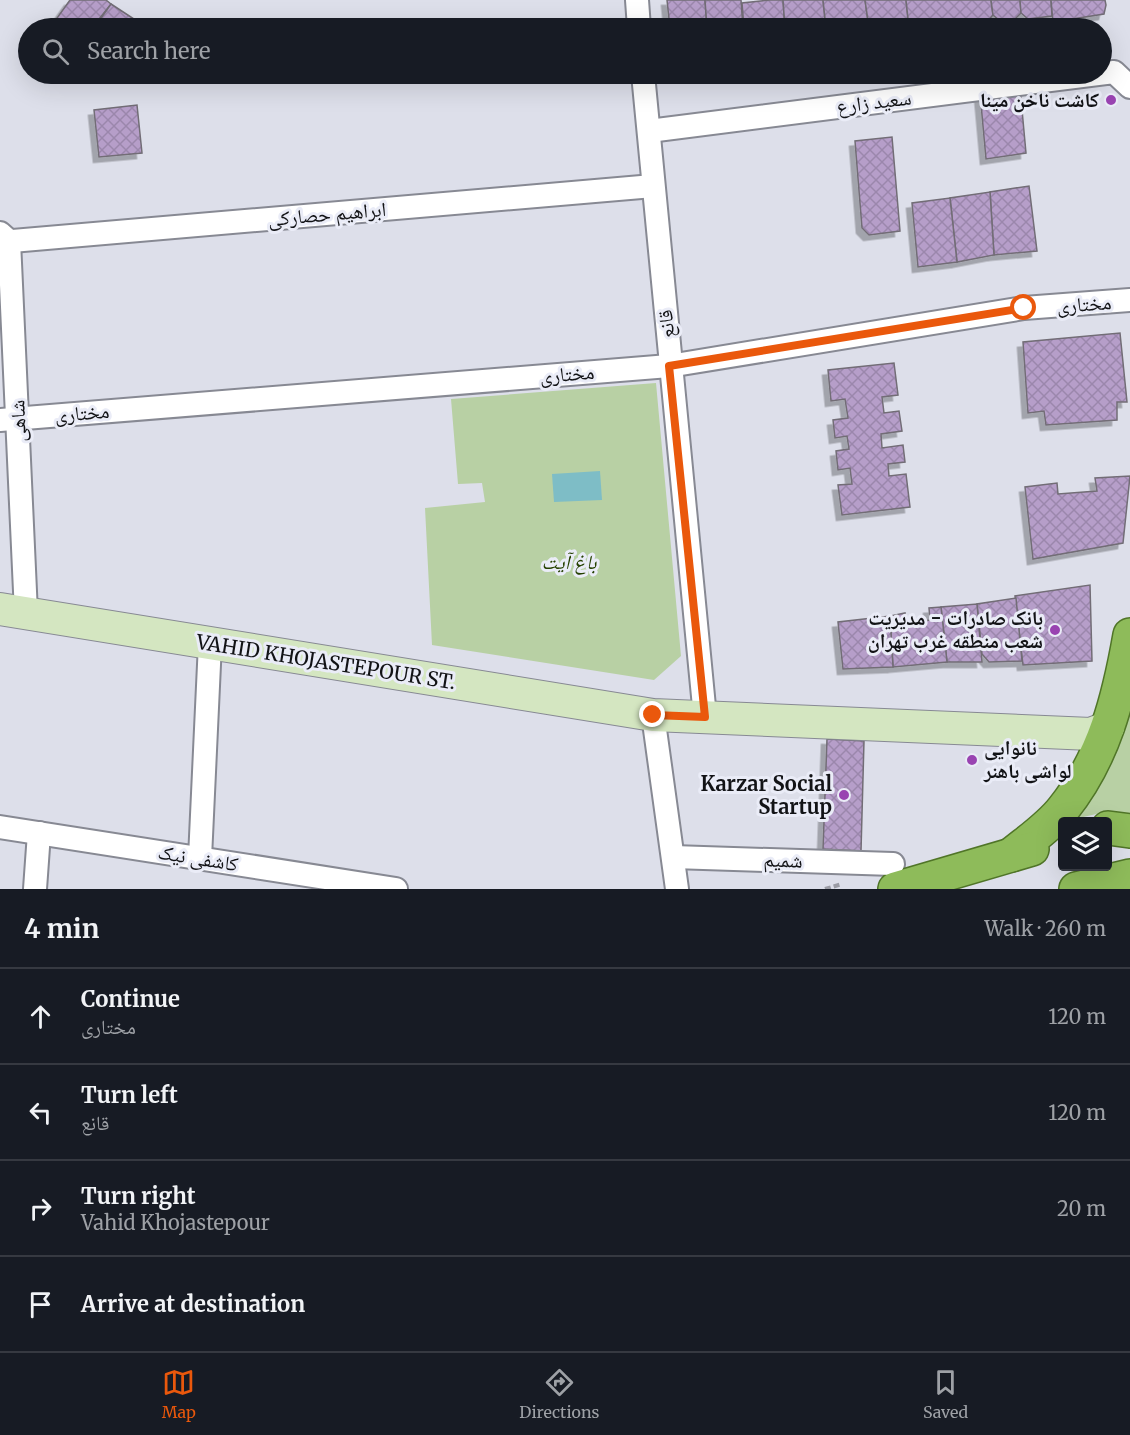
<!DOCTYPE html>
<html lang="en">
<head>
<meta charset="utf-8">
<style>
  body { margin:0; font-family:Merriweather,"Noto Naskh Arabic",serif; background:#242831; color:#f1f3f6 }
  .controls { position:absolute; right:18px; bottom:18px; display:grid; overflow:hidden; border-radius:6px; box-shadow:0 6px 24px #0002 }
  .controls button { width:54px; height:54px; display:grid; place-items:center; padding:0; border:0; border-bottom:2px solid #363941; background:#171b24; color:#f1f3f6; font:30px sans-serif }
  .stop { position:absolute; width:18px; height:18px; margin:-14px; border:4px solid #ea580c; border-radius:50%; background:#fff }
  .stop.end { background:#ea580c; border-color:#fff; box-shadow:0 2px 6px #0008 }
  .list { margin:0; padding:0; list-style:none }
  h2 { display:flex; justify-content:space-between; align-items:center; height:78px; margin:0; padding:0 24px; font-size:26px }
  h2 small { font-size:20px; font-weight:400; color:#9ea1a6 }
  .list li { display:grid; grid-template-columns:39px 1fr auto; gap:18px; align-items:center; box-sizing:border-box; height:96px; padding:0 24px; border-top:2px solid #363941 }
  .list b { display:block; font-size:22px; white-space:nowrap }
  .list p { margin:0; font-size:20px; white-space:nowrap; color:#9ea1a6 }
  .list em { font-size:20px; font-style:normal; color:#9ea1a6 }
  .icon { flex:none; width:33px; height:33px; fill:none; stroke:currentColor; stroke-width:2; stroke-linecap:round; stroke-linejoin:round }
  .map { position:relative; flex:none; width:1130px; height:889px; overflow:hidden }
  .search { position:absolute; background:#171b24; box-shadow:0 6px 24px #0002; left:18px; right:18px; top:18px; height:66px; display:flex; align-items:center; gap:15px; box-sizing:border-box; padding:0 21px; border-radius:33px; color:#9ea1a6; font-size:22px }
  .sheet { height:462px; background:#171b24 }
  nav { display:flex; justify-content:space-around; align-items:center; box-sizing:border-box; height:84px; border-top:2px solid #363941; background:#171b24; font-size:16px; color:#9ea1a6 }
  nav a { display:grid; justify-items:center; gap:3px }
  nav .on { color:#ea580c }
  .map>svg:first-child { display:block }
  .green { fill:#b8d0a4 }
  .water { fill:#7ebdc6 }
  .building { fill:url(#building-cross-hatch); stroke:#726d76; stroke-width:1.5; filter:url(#shadow) }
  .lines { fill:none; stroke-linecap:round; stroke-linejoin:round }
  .minor-casing { stroke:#878993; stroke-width:26 }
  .secondary-casing { stroke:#878993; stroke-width:34 }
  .trunk-casing { stroke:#507528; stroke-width:36 }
  .path { stroke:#9b9ca5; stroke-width:4; stroke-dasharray:6 3; stroke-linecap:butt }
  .minor { stroke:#fff; stroke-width:22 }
  .secondary { stroke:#d4e6c1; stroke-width:32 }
  .trunk { stroke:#8ebb5a; stroke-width:33 }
  .route { stroke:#ea580c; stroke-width:8 }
  .poi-dot { fill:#9943b1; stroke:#eaecf7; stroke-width:2 }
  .labels { text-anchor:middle; stroke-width:6; stroke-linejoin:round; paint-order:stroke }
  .poi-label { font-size:20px; font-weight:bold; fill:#121316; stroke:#eaecf7; text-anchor:end }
  .street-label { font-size:20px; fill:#121316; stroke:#eaecf7 }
  .park-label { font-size:20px; font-style:italic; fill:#254100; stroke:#eaecf7 }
</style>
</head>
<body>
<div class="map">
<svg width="1130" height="889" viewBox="0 0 1130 889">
  <defs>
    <pattern id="building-cross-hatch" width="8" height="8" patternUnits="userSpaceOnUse" patternTransform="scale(1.5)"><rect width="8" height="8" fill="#b69ec9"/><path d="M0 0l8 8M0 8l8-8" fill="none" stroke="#9b87ac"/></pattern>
    <filter id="shadow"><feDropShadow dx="-5.5" dy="5.5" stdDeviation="0" flood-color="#0004"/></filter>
  </defs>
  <rect width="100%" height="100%" fill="#dddfea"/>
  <g class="green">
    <path d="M656,383L681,656L654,680L432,645L425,508L485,502L482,483L458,484L451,399Z"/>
    <path d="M1130,668V814L1109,811L1075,819Z"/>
  </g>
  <path class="water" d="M600,471L602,500L554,502L552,474Z"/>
  <g class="building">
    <path d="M70,0H106L111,4L92,28H57L52,25Z"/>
    <path d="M667,0H705L707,28H670Z"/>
    <path d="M705,0H741L743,28H707Z"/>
    <path d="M770,0H783L785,28H744L742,3Z"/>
    <path d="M783,0H823L826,28H785Z"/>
    <path d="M823,0H865L869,28H826Z"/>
    <path d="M865,0H906L909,28H869Z"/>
    <path d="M906,0H991L993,15L984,25L909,28Z"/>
    <path d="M991,0H1020L1021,13L1015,19L999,20L993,15Z"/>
    <path d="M1020,0H1051L1052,16L1028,19L1021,13Z"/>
    <path d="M1051,0H1105L1106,5L1104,14L1053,22Z"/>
    <path d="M111,4L137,21L132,28H94Z"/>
    <path d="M1020,88L1026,153L986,159L980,93Z"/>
    <path d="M137,105L142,153L99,157L94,110Z"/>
    <path d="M892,137L900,231L869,235L862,228L855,141Z"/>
    <path d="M1029,186L1037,251L994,255L990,192Z"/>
    <path d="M990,192L994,255L957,262L950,198Z"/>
    <path d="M950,198L957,262L918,267L912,203Z"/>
    <path d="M1120,333L1127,402H1117V420L1046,425L1044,411L1028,413L1023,342Z"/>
    <path d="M894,363L898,395L882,397L884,413L899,411L902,431L881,434L882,448L903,445L905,462L888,464L889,476L906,474L910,507L842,515L838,485L852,484L850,468L838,470L836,451L849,449L847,436L835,438L833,420L848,418L845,399L831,401L828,370Z"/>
    <path d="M1130,476L1123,543L1033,559L1025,487L1057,483L1058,494L1097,491L1095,478Z"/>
    <path d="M1090,585L1092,661L1023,665L1015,596Z"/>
    <path d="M1016,598L1022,661L989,662L982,654L977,604Z"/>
    <path d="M977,604L982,662H947L941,607Z"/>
    <path d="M941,607L947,662L893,667L890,616L905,613L906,623L930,620L929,608Z"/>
    <path d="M890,616L893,667L843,669L838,622Z"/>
    <path d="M827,739L864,741L861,851L823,849Z"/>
  </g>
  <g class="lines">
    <defs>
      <g id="minor">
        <path d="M637,0L639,28"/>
        <path d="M643,74L705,717"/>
        <path d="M649,131L1114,72L1130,87"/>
        <path d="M0,233L9,241L26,613"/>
        <path d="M0,242L653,186"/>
        <path d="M0,420L669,366L1024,308L1130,300"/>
        <path d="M653,715L677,889"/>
        <path d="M0,827L396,889"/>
        <path d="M673,857L893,864"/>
        <path d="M200,858L210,643"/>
        <path d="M35,889L39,833"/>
      </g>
      <path id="secondary" d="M0,609L653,715L1091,734L1108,727"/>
      <g id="trunk">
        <path d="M1108,828L1130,831"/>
        <path d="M1011,855C1028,841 1049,827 1063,809C1104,758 1119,698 1130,635"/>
        <path d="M895,889L1032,849"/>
        <path d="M1076,889L1130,876"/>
      </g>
    </defs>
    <use href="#minor" class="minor-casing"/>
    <use href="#secondary" class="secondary-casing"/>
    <use href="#trunk" class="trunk-casing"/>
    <path class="path" d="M825,889L842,884"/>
    <use href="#minor" class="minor"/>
    <use href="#secondary" class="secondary"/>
    <use href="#trunk" class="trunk"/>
  </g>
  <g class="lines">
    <path class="route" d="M653,715L705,717L669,366L1024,308"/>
  </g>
  <g class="poi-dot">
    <circle cx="1111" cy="100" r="6"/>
    <circle cx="1055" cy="630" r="6"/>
    <circle cx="972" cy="760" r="6"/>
    <circle cx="844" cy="795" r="6"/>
  </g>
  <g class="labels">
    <g class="poi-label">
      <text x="1099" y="107">کاشت ناخن مینا</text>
      <text x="1043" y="625">بانک صادرات - مدیریت<tspan x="1043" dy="23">شعب منطقه غرب تهران</tspan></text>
      <text x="984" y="755" text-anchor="start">نانوایی<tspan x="984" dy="23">لواشی باهنر</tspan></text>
      <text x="832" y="791">Karzar Social<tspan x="832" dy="23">Startup</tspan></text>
    </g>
    <g class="street-label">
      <text transform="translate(874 102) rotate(-7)" y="7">سعید زارع</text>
      <text transform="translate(327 214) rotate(-5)" y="7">ابراهیم حصارکی</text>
      <text transform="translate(1084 304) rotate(-4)" y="7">مختاری</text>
      <text transform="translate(666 324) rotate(-95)" y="7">قانع</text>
      <text transform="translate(567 374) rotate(-5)" y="7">مختاری</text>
      <text transform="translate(82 413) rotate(-5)" y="7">مختاری</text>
      <text transform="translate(18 421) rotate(-92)" y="7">شاهی</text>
      <text transform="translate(326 662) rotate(9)" y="7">VAHID KHOJASTEPOUR ST.</text>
      <text transform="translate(198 858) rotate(9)" y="7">کاشفی نیک</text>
      <text transform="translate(783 860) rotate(2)" y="7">شمیم</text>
    </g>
    <g class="park-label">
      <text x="569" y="569">باغ آیت</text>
    </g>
  </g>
</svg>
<div class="controls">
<button><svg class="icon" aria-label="layers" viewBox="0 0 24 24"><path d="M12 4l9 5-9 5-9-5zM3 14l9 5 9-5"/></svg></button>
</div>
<div class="stop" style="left:1024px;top:308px"></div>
<div class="stop end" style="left:653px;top:715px"></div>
<div class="search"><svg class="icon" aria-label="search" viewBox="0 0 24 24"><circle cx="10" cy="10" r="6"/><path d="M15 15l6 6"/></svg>Search here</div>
</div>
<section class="sheet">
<h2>4 min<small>Walk · 260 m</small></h2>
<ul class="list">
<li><svg class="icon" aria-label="ahead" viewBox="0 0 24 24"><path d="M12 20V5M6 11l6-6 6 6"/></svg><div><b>Continue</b><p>مختاری</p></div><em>120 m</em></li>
<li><svg class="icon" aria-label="left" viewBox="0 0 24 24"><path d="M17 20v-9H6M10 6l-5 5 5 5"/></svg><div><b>Turn left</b><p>قانع</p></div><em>120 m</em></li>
<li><svg class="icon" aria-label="right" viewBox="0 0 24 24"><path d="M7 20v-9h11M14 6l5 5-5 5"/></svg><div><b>Turn right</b><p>Vahid Khojastepour</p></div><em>20 m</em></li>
<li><svg class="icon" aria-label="arrive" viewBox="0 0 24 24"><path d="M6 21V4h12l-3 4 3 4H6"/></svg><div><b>Arrive at destination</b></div></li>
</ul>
</section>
<nav>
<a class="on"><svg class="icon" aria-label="map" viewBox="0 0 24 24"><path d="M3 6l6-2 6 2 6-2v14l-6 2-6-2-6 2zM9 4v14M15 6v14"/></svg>Map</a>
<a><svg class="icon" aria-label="directions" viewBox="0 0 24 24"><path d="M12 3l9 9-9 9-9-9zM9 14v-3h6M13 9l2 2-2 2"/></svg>Directions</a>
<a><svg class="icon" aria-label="saved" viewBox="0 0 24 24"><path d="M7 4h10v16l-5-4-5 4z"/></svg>Saved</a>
</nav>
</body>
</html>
